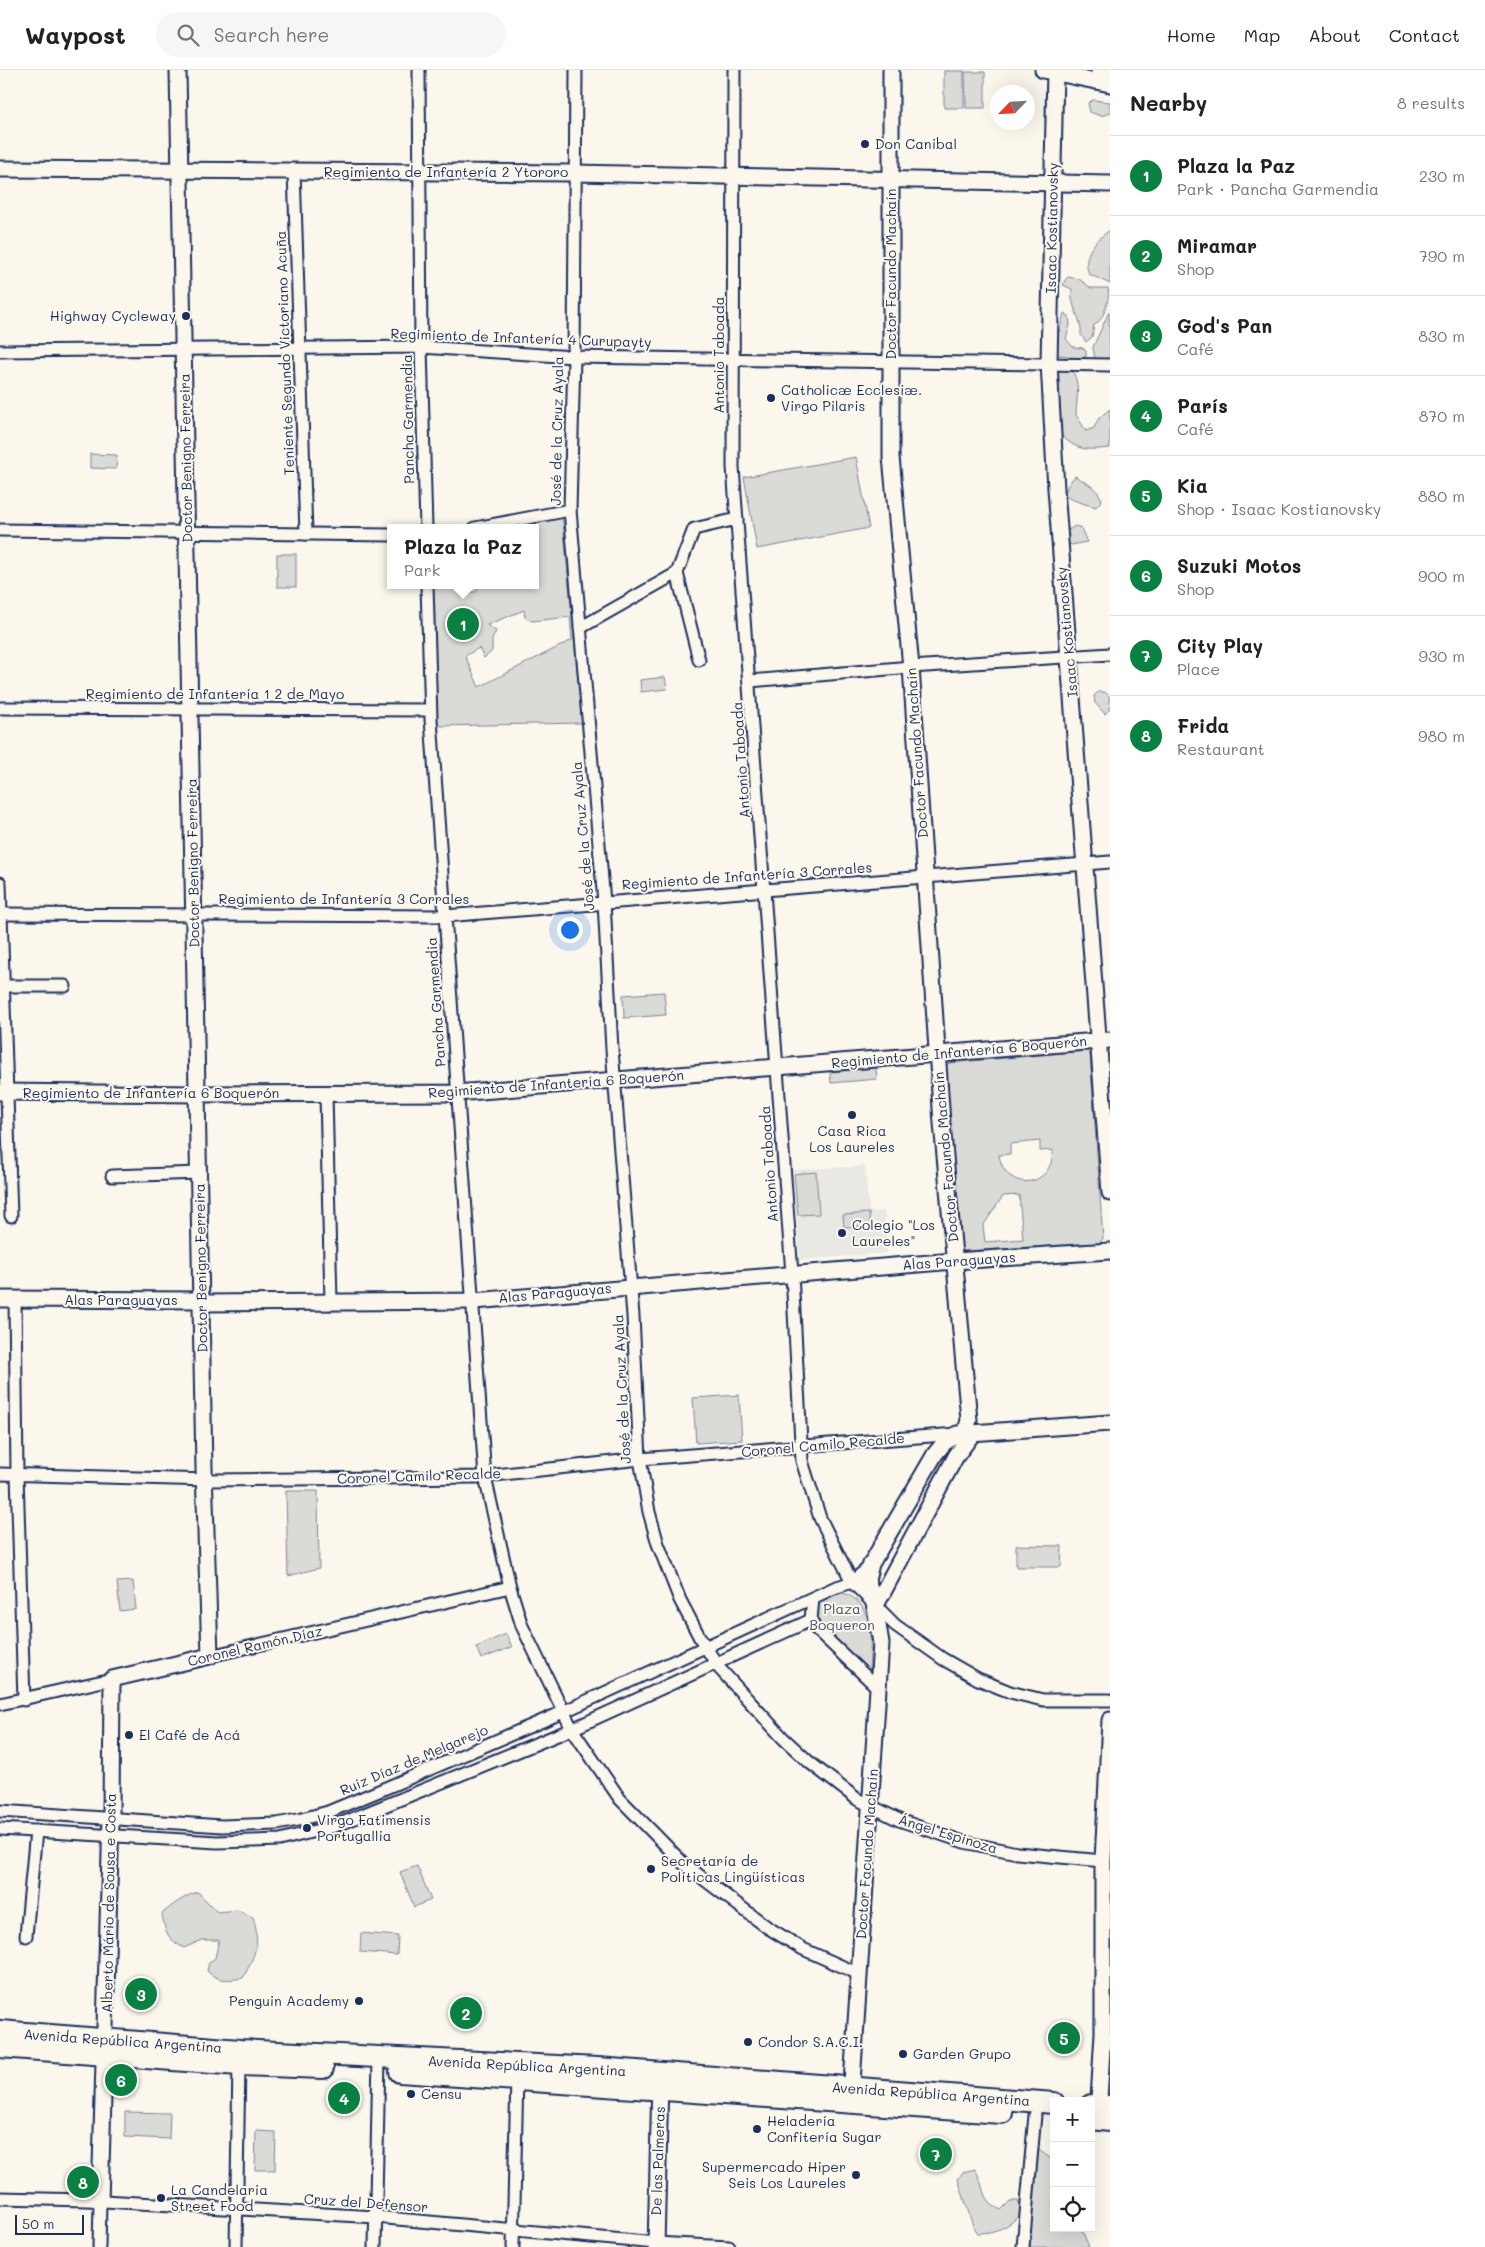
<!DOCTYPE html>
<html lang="en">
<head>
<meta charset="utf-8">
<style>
  body { margin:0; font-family:Mali,sans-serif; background:#f6f6f6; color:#222 }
  .controls { position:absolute; right:15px; bottom:15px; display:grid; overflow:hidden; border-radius:0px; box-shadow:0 5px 20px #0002 }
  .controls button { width:45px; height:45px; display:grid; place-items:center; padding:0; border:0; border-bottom:1px solid #e0e0e0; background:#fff; color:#222; font:25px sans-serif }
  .compass { position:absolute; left:990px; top:15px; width:45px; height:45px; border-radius:50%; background:#fff; box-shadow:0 5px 20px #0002; rotate:245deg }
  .scale { position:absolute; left:15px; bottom:12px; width:69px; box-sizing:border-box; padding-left:5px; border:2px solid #1b2f5e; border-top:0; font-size:14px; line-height:18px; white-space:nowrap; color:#1b2f5e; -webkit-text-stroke:4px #fbf7ec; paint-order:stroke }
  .you { position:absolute; left:569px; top:859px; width:18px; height:18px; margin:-12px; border:4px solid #fff; border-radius:50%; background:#1a73e8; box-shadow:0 0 0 8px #1a73e833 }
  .badge { display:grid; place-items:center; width:32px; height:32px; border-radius:50%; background:#0b8043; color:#fff; font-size:16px; font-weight:700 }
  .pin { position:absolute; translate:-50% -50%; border:2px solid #fff; box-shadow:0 1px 5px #0006 }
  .popup { position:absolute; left:387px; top:454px; width:152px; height:65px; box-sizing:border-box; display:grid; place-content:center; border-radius:0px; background:#fff; filter:drop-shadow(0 1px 4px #0005); font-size:16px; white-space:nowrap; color:#767676 }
  .popup b { font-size:19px; color:#222 }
  .popup::after { content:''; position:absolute; left:50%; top:100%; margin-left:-10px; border:10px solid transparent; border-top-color:#fff }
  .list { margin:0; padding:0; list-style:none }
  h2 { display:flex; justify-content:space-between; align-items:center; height:65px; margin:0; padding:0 20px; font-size:21px }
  h2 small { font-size:16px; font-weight:400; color:#767676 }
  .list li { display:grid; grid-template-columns:32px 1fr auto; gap:15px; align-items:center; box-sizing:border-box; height:80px; padding:0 20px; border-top:1px solid #e0e0e0 }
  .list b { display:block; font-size:19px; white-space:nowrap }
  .list p { margin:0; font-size:16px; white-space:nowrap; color:#767676 }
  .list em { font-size:16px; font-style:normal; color:#767676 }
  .icon { flex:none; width:28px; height:28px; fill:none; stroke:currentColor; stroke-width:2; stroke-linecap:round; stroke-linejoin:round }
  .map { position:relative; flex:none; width:1110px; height:2177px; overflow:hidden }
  header { display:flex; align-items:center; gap:30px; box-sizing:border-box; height:70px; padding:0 25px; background:#fff; border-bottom:1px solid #e0e0e0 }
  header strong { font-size:24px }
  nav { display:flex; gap:28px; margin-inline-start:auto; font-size:18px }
  .search { width:350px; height:45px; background:#f6f6f6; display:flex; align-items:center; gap:12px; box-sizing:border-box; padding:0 18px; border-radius:28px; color:#767676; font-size:19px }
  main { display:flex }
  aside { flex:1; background:#fff }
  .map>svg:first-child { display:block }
  .built { fill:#eae8e2 }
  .green { fill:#dadad7; stroke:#7a849a; fill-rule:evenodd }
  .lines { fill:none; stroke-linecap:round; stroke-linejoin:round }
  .street-casing { stroke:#1b2f5e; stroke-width:15 }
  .secondary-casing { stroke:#1b2f5e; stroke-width:19 }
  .highway-casing { stroke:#1b2f5e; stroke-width:24 }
  .street { stroke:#fbf7ec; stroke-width:11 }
  .secondary { stroke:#fbf7ec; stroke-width:15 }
  .highway { stroke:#fbf7ec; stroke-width:20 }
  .poi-dot { fill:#1b2f5e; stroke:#fbf7ec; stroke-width:2 }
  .labels { text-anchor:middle; stroke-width:4; stroke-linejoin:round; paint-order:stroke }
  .poi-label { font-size:14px; fill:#1b2f5e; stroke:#fbf7ec; text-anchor:start }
  .street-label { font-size:14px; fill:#1b2f5e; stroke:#fbf7ec }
  .park-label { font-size:14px; fill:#415176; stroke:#fbf7ec }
</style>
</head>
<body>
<header>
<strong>Waypost</strong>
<div class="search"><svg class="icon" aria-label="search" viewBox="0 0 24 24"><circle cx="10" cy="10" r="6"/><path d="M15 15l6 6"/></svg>Search here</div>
<nav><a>Home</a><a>Map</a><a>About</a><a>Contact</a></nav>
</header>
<main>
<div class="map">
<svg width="1110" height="2177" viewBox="0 0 1110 2177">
  <rect width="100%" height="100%" fill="#fbf7ec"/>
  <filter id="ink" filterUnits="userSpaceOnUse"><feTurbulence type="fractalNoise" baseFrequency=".02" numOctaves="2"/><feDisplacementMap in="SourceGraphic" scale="10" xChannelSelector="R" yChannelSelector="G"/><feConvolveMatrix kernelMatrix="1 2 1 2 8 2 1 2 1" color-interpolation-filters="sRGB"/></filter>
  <g filter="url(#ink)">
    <path class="built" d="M865,1096L869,1142L884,1141L887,1183L800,1190L793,1100Z"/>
    <g class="green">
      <rect x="944" y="1" width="20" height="37"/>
      <path d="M965,2H985V38H966Z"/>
      <path d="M1093,30L1110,32V43L1101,46L1090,42L1088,33Z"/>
      <path d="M1110,160V214L1089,204C1081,186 1095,170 1110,160Z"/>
      <path d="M1068,207L1079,209L1091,218H1108C1110,228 1104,251 1094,255L1092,267L1086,272L1081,265C1083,249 1069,236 1072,219L1063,215L1065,210Z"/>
      <path d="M1109,242L1110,300L1106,302L1095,289L1093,277Z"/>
      <path d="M1064,243L1069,246L1070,255L1066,269L1073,277L1083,278L1086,281V287L1073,289L1067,286L1057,285L1055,276Z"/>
      <path d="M1049,293L1073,302C1081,317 1076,330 1076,345L1086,361L1094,358L1099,348L1110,339V378C1082,381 1076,380 1055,360Z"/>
      <path d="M90,384L117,385L116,399L90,398Z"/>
      <path d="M856,387L869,458L757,479L744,407Z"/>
      <path d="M1075,406C1086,413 1097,417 1102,430L1096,437C1088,435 1070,430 1064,425L1068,415Z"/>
      <path d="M560,448L563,451L582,653L437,656L433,515H470L468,518L471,522H476L478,518L476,515H536V458H506ZM524,540L525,547L532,551L570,547L572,570L479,617L465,586L479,578L484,588L492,581V570L496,561L487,555Z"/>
      <path d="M1075,456L1081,458L1087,472L1071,475L1065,469V462Z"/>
      <rect x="277" y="484" width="19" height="33"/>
      <path d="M665,607L667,619L641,622L640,610Z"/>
      <path d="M1098,622H1105L1109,626L1110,639L1105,644L1095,633L1094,626Z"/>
      <path d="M664,922L666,945L624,948L623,925Z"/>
      <path d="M1087,981L1090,984L1103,1169L1099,1173L964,1181L960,1177L945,997L949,993ZM1040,1071V1081L1053,1080C1053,1119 1005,1123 999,1085L1010,1084V1074ZM1019,1125L1023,1169L985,1172L983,1156L1003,1126Z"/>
      <path d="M876,998L877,1009L831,1013L830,1002Z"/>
      <path d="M816,1102L819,1144L798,1145L794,1104Z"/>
      <path d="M869,1143L870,1156L844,1157L843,1145Z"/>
      <path d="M739,1325L742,1370L696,1373L693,1328Z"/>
      <path d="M286,1421H318L319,1498L288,1506Z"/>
      <path d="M1016,1475L1062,1476L1061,1497H1016Z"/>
      <path d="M133,1511L136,1539L120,1541L117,1512Z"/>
      <path d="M837,1522C876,1527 871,1571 869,1599L866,1600L817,1553L814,1541L818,1531Z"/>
      <path d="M506,1564L512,1577L481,1589L476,1577Z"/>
      <path d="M417,1796L431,1830L414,1837L400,1802Z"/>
      <path d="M198,1822L217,1842L237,1840L253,1847C261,1873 255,1885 243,1908C229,1910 218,1912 207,1901L209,1893L215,1888L219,1870H202L184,1878C167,1869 165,1862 162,1844C170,1836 188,1824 198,1822Z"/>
      <path d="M361,1863L398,1866L397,1885L360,1882Z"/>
      <path d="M125,2042L170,2043L169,2069L125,2067Z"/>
      <path d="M256,2061L276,2062L275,2100H255Z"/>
      <path d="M1039,2080L1054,2091V2158H1081L1089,2177H1025C1032,2169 1031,2162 1027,2152L1024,2091L1034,2082Z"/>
      <path d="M975,2099C986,2118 979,2130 1001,2140L1010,2131H1018L1022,2142C1011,2156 996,2163 978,2163L973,2156L958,2109L963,2102Z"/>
    </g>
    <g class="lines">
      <defs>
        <g id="street">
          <path d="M419,0L421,277L426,458"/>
          <path d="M576,0L574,287L570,440L604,832L612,979L633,1246L640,1389L649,1442L658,1474L680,1530L700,1568L719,1598L783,1668L809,1692L857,1729L899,1750L964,1772L1017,1783L1103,1791"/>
          <path d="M734,0L733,397L792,1204L802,1391L820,1448L852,1512L895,1555L943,1589L978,1609L1010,1622L1043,1630H1110"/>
          <path d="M294,101L306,464"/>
          <path d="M0,281L421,277L574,287L1110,295"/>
          <path d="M475,458L570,440"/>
          <path d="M0,460L390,465"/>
          <path d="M677,503L699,590"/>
          <path d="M427,515L431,649L485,1407L510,1517L522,1556L572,1659L620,1729L684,1794L767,1857L803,1879L859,1904"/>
          <path d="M580,558L677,503L694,459L737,449"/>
          <path d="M750,611L911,597L1110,584"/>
          <path d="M0,638L430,640"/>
          <path d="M0,813L11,1146"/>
          <path d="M0,844L445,846L1110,792"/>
          <path d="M2,916H65"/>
          <path d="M326,1024L331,1232"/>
          <path d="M112,1106L199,1103"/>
          <path d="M15,1229L17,1404L24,1630"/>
          <path d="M0,1404L208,1410L477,1407L640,1389L956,1364"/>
          <path d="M813,1528L811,1550L814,1557L878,1618"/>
          <path d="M210,1586L510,1517"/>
          <path d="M0,1634L112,1609"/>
          <path d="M0,1741L222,1756L277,1754L302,1749L328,1742L374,1723L554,1646L834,1518L852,1512L871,1495"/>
          <path d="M0,1759L217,1772L253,1771L280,1770L335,1756L572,1659L811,1550"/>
          <path d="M26,1866L36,1761"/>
          <path d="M0,2128L87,2130L376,2147L656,2173L729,2177"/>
          <path d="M99,2177L100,2132"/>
          <path d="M236,2177L239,1992"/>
          <path d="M375,2177L379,1988"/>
          <path d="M513,2177L517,2006"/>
          <path d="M1023,2177L1035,2045"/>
        </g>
        <g id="secondary">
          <path d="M891,0V387L911,597L942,1053L969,1350L965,1364"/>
          <path d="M1043,0L1110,14"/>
          <path d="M1055,0L1049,293L1056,419L1110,1123"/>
          <path d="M1099,0L1110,2"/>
          <path d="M0,99L574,103L1110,114"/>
          <path d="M0,1022L197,1024L456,1023L1110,970"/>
          <path d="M0,1229L201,1230L205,1233L474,1231L954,1191L1110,1181"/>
          <path d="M875,1537L956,1386L973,1363"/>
          <path d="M851,2028L881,1573L875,1537L867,1510L871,1494L935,1384L944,1373L957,1364L1110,1353"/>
          <path d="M1098,2046L1103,1963V1791L1110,1650"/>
          <path d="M100,2132L111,1748L112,1609L210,1586L204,1399L178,0"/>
          <path d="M656,2177L660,2011"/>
        </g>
        <g id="highway">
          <path d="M0,1961L240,1980L598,1998L1054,2033"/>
          <path d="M0,1977L239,1995L323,1998"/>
          <path d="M400,2002L1002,2043"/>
          <path d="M1091,2035L1110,2036"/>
          <path d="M1091,2049L1110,2051"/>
        </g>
      </defs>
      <use href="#street" class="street-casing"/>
      <use href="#secondary" class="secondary-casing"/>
      <use href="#highway" class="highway-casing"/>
      <use href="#street" class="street"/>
      <use href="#secondary" class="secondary"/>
      <use href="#highway" class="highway"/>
    </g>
  </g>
  <g class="poi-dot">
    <circle cx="865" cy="74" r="5"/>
    <circle cx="186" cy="246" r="5"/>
    <circle cx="771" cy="328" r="5"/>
    <circle cx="852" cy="1045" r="5"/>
    <circle cx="842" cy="1163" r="5"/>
    <circle cx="129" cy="1665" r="5"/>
    <circle cx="307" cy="1758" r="5"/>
    <circle cx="651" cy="1799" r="5"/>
    <circle cx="359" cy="1931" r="5"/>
    <circle cx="748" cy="1972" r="5"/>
    <circle cx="903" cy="1984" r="5"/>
    <circle cx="411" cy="2024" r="5"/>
    <circle cx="757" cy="2059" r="5"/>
    <circle cx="856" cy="2105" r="5"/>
    <circle cx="161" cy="2128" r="5"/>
  </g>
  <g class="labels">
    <g class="poi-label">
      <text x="875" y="79">Don Canibal</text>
      <text x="176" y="251" text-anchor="end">Highway Cycleway</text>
      <text x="781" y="325">Catholicæ Ecclesiæ.<tspan x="781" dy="16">Virgo Pilaris</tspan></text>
      <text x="852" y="1066" text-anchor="middle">Casa Rica<tspan x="852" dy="16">Los Laureles</tspan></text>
      <text x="852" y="1160">Colegio "Los<tspan x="852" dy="16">Laureles"</tspan></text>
      <text x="139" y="1670">El Café de Acá</text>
      <text x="317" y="1755">Virgo Fatimensis<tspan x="317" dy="16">Portugallia</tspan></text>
      <text x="661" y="1796">Secretaría de<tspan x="661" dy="16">Políticas Lingüísticas</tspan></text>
      <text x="349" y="1936" text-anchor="end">Penguin Academy</text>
      <text x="758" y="1977">Condor S.A.C.I.</text>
      <text x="913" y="1989">Garden Grupo</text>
      <text x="421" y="2029">Censu</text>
      <text x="767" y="2056">Heladería<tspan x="767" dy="16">Confitería Sugar</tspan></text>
      <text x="846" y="2102" text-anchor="end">Supermercado Hiper<tspan x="846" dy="16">Seis Los Laureles</tspan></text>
      <text x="171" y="2125">La Candelaria<tspan x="171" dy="16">Street Food</tspan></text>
    </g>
    <g class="street-label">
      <text x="446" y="107">Regimiento de Infantería 2 Ytororo</text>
      <text transform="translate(1052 158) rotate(-89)" y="5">Isaac Kostianovsky</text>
      <text transform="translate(891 204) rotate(-90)" y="5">Doctor Facundo Machaín</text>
      <text transform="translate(521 268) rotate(2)" y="5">Regimiento de Infantería 4 Curupayty</text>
      <text transform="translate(285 283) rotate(-92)" y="5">Teniente Segundo Victoriano Acuña</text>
      <text transform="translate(719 285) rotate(-90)" y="5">Antonio Taboada</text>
      <text transform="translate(408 349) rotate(-91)" y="5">Pancha Garmendia</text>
      <text transform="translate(557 361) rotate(-89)" y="5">José de la Cruz Ayala</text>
      <text transform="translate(186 388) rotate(-91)" y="5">Doctor Benigno Ferreira</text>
      <text transform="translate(1067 562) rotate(-95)" y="5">Isaac Kostianovsky</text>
      <text x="215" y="629">Regimiento de Infantería 1 2 de Mayo</text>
      <text transform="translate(917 683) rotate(-94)" y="5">Doctor Facundo Machaín</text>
      <text transform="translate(741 690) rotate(-94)" y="5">Antonio Taboada</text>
      <text transform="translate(583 766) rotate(-95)" y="5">José de la Cruz Ayala</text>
      <text transform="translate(193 793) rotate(-91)" y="5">Doctor Benigno Ferreira</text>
      <text transform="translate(747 806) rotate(-4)" y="5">Regimiento de Infantería 3 Corrales</text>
      <text x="344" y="834">Regimiento de Infantería 3 Corrales</text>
      <text transform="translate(436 932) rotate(-94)" y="5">Pancha Garmendia</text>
      <text transform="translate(959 982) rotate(-5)" y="5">Regimiento de Infantería 6 Boquerón</text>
      <text transform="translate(556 1014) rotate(-4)" y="5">Regimiento de Infantería 6 Boquerón</text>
      <text x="151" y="1028">Regimiento de Infantería 6 Boquerón</text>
      <text transform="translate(946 1087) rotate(-95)" y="5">Doctor Facundo Machaín</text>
      <text transform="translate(769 1094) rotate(-94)" y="5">Antonio Taboada</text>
      <text transform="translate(959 1191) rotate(-4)" y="5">Alas Paraguayas</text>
      <text transform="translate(201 1198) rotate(-91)" y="5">Doctor Benigno Ferreira</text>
      <text transform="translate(555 1223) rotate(-5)" y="5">Alas Paraguayas</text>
      <text x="121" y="1235">Alas Paraguayas</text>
      <text transform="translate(622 1319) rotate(-93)" y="5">José de la Cruz Ayala</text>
      <text transform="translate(823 1375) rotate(-5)" y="5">Coronel Camilo Recalde</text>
      <text transform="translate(419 1406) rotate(-2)" y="5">Coronel Camilo Recalde</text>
      <text transform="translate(255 1576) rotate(-13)" y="5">Coronel Ramón Díaz</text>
      <text transform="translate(414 1690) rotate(-23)" y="5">Ruiz Díaz de Melgarejo</text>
      <text transform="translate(948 1764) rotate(17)" y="5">Ángel Espinoza</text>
      <text transform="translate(867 1784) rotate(-86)" y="5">Doctor Facundo Machaín</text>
      <text transform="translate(109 1833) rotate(-89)" y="5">Alberto Mário de Sousa e Costa</text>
      <text transform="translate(123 1971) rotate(4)" y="5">Avenida República Argentina</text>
      <text transform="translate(527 1996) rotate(3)" y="5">Avenida República Argentina</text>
      <text transform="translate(931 2024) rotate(4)" y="5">Avenida República Argentina</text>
      <text transform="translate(658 2091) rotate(-88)" y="5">De las Palmeras</text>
      <text transform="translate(366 2133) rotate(4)" y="5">Cruz del Defensor</text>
    </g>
    <g class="park-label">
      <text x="842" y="1544">Plaza<tspan x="842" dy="16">Boqueron</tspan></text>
    </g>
  </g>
</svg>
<div class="controls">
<button>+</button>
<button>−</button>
<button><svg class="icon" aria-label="locate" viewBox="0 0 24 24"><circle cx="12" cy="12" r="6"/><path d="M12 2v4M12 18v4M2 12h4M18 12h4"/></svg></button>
</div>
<svg class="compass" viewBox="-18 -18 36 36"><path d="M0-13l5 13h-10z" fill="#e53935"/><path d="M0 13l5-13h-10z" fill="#767676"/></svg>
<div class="scale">50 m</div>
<div class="you"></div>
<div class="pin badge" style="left:463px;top:554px">1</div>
<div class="popup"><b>Plaza la Paz</b>Park</div>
<div class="pin badge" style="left:466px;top:1943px">2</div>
<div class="pin badge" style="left:141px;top:1924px">3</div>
<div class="pin badge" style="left:344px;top:2028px">4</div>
<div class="pin badge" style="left:1064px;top:1968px">5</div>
<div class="pin badge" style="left:121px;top:2010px">6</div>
<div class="pin badge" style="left:936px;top:2084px">7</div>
<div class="pin badge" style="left:83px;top:2112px">8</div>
</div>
<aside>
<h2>Nearby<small>8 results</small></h2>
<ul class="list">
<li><span class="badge">1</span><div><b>Plaza la Paz</b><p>Park · Pancha Garmendia</p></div><em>230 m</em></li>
<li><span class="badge">2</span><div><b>Miramar</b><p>Shop</p></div><em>790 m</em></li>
<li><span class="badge">3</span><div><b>God's Pan</b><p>Café</p></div><em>830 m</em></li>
<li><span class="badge">4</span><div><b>París</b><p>Café</p></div><em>870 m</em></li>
<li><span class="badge">5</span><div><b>Kia</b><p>Shop · Isaac Kostianovsky</p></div><em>880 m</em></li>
<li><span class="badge">6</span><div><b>Suzuki Motos</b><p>Shop</p></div><em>900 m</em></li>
<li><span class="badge">7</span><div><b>City Play</b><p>Place</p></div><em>930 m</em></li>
<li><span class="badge">8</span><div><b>Frida</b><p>Restaurant</p></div><em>980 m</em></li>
</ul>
</aside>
</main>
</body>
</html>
